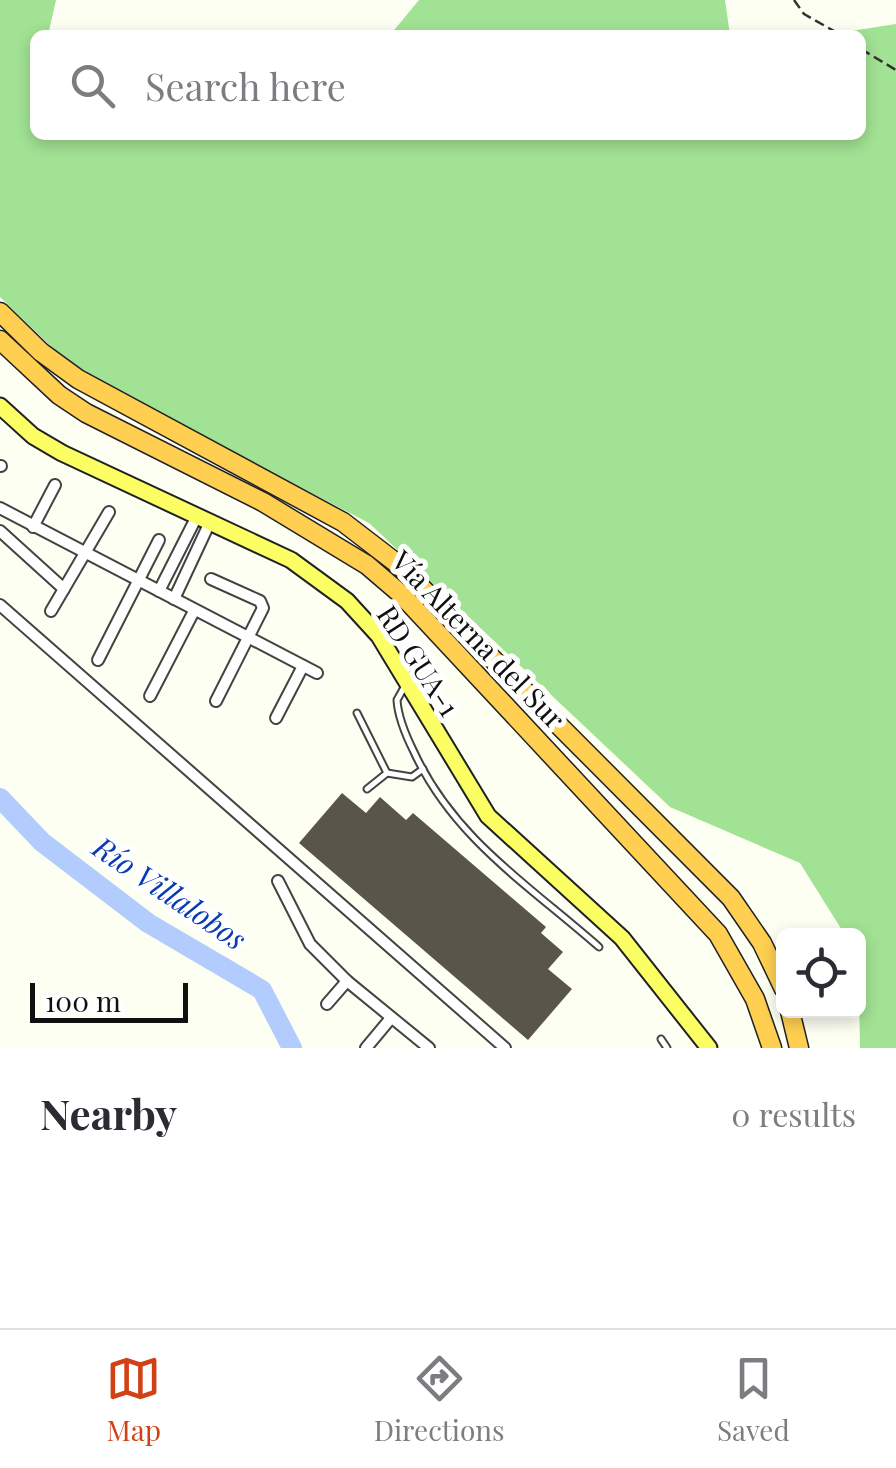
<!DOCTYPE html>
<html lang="en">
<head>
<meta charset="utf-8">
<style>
  body { margin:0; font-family:"Playfair Display",serif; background:#f7f7f7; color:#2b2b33 }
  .controls { position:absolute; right:30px; bottom:30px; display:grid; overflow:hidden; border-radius:15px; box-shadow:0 5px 15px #0003 }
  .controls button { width:90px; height:90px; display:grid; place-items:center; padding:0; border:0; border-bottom:2px solid #e1e1e2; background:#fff; color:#2b2b33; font:50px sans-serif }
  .scale { position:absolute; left:30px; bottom:25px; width:158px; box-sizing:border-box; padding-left:10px; border:5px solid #101010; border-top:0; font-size:28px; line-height:35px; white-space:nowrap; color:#101010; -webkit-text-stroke:8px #fff; paint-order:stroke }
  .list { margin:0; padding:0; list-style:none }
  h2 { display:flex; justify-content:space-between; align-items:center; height:130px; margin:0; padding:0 40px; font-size:42px }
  h2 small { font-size:32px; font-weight:400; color:#7c7c81 }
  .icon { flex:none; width:55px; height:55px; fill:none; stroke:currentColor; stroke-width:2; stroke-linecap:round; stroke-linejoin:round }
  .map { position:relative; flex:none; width:896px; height:1048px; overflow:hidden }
  .search { position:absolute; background:#fff; box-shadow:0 5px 15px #0003; left:30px; right:30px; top:30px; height:110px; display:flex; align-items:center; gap:25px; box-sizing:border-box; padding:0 35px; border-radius:15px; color:#7c7c81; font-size:38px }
  .sheet { height:280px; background:#fff }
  nav { display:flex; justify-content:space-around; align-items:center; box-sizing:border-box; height:140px; border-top:2px solid #e1e1e2; background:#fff; font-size:28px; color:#7c7c81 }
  nav a { display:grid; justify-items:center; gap:5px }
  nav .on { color:#d24016 }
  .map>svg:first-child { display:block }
  .forest { fill:#a2e294 }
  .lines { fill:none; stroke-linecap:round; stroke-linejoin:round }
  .river { stroke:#b1ccfd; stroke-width:20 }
  .building { fill:#5a554b }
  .lane-casing { stroke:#434343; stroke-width:9 }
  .street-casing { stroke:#434343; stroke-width:14 }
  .primary-casing { stroke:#212121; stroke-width:19 }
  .highway-casing { stroke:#212121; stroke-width:21 }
  .path { stroke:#323232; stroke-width:2.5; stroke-dasharray:10 5; stroke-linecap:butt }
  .lane { stroke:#fff; stroke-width:5 }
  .street { stroke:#fff; stroke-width:10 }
  .primary { stroke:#fbff63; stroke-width:15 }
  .highway { stroke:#ffcf51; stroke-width:18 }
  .labels { text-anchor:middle; stroke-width:10; stroke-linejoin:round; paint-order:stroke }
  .street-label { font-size:28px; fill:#101010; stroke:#fff }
  .water-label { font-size:30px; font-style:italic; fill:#093bb2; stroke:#fff }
</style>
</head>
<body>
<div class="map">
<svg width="896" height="1048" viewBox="0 0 896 1048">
  <rect width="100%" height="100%" fill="#fefff3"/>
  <g class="forest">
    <path d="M0,0H56L48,35H35V135L295,139L299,135H861V35H825L896,24V1048H860L858,936L845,935L800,863L670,807L369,523L129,398L65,360L0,297Z"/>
    <path d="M419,0H725L730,35H390Z"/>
  </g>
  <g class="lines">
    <path class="river" d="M0,798L42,842L148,923L262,990L292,1048"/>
  </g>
  <path class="building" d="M342,793L366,813L380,797L406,820L413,813L546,927L541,933L563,952L548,969L572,989L528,1040L299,843Z"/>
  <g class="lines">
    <defs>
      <g id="lane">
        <path d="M406,684L397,700C398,718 406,736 414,752C454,839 530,886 599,947"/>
        <path d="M357,713L387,773"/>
        <path d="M367,789L387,773L412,777L423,769"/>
        <path d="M661,1039L667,1048"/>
      </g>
      <g id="street">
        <path d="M0,466H1"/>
        <path d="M0,508L317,673"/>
        <path d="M33,527L55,485"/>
        <path d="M0,531L64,589"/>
        <path d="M211,579L260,601L263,608L216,701"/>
        <path d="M159,591L197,516"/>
        <path d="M174,599L210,522"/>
        <path d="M0,605L505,1048"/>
        <path d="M51,611L109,512"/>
        <path d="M98,660L159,540"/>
        <path d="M150,696L194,611"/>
        <path d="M276,718L303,666"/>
        <path d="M278,881L310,944L347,981L429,1048"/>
        <path d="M327,1004L347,981"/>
        <path d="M366,1048L391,1018"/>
      </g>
      <path id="primary" d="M0,406L33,436L62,453L291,560L347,601L379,636L488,816L622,938L709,1048"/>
      <g id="highway">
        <path d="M0,312L41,352L78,379L343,522L399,565L731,898L762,943L784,989"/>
        <path d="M0,340L59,395L86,413L263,502L367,565L402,595L718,934L755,999L772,1048"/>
        <path d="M790,1011L799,1048"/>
      </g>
    </defs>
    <use href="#lane" class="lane-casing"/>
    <use href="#street" class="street-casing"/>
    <use href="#primary" class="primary-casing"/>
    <use href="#highway" class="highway-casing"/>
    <g class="path">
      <path d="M794,0L804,14L841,35"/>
      <path d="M861,49L896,70"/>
    </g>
    <use href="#lane" class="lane"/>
    <use href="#street" class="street"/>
    <use href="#primary" class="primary"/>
    <use href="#highway" class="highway"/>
  </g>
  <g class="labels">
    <g class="street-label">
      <text transform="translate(478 640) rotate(46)" y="10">Vía Alterna del Sur</text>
      <text transform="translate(418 661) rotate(57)" y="10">RD GUA-1</text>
    </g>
    <g class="water-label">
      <text transform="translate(169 894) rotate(34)" y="10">Río Villalobos</text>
    </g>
  </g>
</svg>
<div class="controls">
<button><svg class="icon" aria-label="locate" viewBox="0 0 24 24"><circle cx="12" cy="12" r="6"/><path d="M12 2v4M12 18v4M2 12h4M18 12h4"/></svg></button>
</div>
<div class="scale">100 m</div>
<div class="search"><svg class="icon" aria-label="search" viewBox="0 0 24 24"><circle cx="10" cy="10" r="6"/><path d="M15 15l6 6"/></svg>Search here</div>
</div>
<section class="sheet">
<h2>Nearby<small>0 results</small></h2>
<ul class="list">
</ul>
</section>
<nav>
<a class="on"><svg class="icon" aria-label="map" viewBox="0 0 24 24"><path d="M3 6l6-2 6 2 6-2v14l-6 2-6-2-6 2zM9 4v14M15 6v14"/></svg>Map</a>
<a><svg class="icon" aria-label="directions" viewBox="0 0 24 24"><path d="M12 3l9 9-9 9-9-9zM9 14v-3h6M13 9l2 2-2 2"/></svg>Directions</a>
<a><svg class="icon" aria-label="saved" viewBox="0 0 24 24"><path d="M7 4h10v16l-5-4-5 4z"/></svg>Saved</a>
</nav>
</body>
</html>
